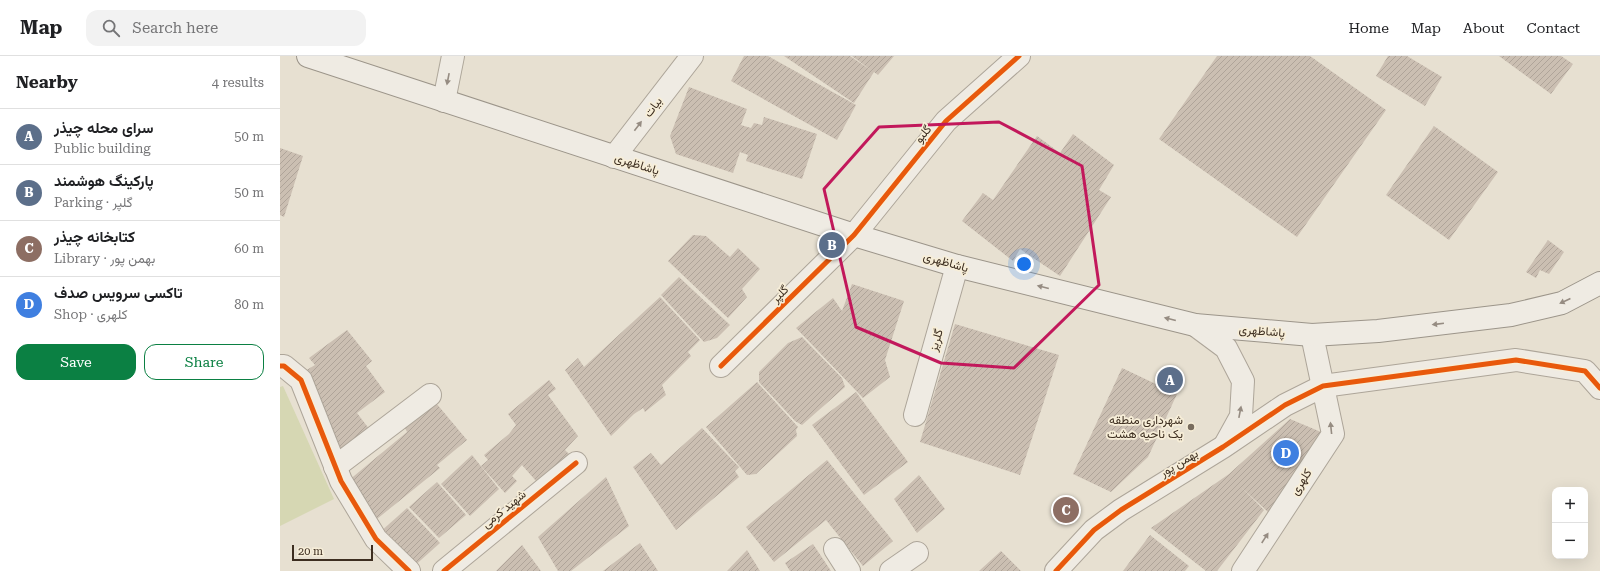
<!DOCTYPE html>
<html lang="en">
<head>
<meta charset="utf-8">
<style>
  body { margin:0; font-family:"Roboto Serif",Vazirmatn,serif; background:#f2f2f2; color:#202124 }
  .controls { position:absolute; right:12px; bottom:12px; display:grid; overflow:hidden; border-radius:8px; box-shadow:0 4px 16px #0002 }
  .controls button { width:36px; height:36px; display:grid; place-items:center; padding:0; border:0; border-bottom:1px solid #e0e0e0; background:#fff; color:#202124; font:20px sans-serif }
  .scale { position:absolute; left:12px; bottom:10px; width:81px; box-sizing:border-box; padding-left:4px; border:2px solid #3d2e20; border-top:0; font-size:11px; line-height:14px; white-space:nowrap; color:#3d2e20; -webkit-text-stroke:3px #f7eed8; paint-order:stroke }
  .you { position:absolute; left:744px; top:208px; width:14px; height:14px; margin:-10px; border:3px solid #fff; border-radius:50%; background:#1a73e8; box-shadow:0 0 0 6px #1a73e833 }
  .badge { display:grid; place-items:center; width:26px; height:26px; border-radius:50%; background:#0b8043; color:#fff; font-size:13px; font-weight:700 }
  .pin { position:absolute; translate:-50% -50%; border:2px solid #fff; box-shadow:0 1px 4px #0006 }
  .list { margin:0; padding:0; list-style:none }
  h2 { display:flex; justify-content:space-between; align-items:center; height:52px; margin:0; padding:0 16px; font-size:17px }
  h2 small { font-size:13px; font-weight:400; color:#757577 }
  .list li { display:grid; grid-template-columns:26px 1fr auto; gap:12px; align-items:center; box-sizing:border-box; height:56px; padding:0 16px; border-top:1px solid #e0e0e0 }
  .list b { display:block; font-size:15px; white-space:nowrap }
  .list p { margin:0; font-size:13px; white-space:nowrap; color:#757577 }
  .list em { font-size:13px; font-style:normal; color:#757577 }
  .actions { display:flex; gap:8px; padding:12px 16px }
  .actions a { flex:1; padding:9px 0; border:1px solid #0b8043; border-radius:12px; text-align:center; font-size:14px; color:#0b8043 }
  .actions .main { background:#0b8043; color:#fff }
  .icon { flex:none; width:22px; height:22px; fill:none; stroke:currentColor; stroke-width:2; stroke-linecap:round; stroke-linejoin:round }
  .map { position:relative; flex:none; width:1320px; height:515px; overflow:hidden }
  header { display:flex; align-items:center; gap:24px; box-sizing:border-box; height:56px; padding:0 20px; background:#fff; border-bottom:1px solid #e0e0e0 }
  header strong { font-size:19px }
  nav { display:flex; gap:22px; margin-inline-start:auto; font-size:14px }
  .search { width:280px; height:36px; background:#f2f2f2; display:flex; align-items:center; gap:10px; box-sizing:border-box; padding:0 14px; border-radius:12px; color:#757577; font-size:15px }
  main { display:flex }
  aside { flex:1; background:#fff }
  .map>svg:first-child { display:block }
  .park { fill:#d6d7b3 }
  .building { fill:url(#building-hatch) }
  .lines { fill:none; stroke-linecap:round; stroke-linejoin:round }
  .street-casing { stroke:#ada599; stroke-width:24 }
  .secondary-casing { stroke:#9c958a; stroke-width:24 }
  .street { stroke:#efebe3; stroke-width:22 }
  .secondary { stroke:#efebe3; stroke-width:22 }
  .cycleway-casing { stroke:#f7eed8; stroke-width:8 }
  .cycleway { stroke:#e8590c; stroke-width:5 }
  .oneway { fill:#968c82 }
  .marked { fill:none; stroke:#c2185b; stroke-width:3; stroke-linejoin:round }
  .poi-dot { fill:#786c5e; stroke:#f7eed8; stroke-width:1.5 }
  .labels { text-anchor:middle; stroke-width:3.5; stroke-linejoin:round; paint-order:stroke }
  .street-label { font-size:12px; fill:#3d2e20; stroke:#f7eed8 }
  .poi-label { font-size:12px; fill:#3d2e20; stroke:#f7eed8; text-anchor:end }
</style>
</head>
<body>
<header>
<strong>Map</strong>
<div class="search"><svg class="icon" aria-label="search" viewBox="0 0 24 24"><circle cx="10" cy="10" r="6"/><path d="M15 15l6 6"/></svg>Search here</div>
<nav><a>Home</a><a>Map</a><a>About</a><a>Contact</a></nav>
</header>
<main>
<aside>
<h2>Nearby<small>4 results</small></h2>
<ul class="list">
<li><span class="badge" style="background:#5c6f8a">A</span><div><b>سرای محله چیذر</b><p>Public building</p></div><em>50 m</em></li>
<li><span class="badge" style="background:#5c6f8a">B</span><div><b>پارکینگ هوشمند</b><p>Parking · گلپر</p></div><em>50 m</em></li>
<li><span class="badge" style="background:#8d6e63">C</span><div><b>کتابخانه چیذر</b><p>Library · بهمن پور</p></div><em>60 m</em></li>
<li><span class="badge" style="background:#3f7fe0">D</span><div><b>تاکسی سرویس صدف</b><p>Shop · کلهری</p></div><em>80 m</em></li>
</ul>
<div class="actions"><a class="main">Save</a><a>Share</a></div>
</aside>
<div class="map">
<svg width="1320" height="515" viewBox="0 0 1320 515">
  <defs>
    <pattern id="building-hatch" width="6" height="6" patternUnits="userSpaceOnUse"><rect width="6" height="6" fill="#cbbfb2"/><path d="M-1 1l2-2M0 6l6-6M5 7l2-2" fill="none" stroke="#afa499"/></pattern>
  </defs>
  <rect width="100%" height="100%" fill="#e7e0d1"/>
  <path class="park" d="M3,330L54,443L0,470V331Z"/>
  <g class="building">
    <path d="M464,0H488L576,49L557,84L451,25Z"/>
    <path d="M504,0H570L592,15L572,0H614L598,19L594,16L574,47Z"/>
    <path d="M937,0H1030L1106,54L1017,181L879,83Z"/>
    <path d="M1108,0H1127L1162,21L1145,50L1096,20Z"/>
    <path d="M1219,0H1281L1293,8L1271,38Z"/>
    <path d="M409,31L467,53L461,69L471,72L474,67L482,69L484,61L537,78L522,123L466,105L468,99L460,96L453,117L396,98L390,80Z"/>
    <path d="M1154,70L1218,116L1169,184L1106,139Z"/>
    <path d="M793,78L834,109L819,134L831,141L780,220L740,193L733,205L682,165L703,137L713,144L757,80L780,97Z"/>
    <path d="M0,92L23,100L4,161L0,159Z"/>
    <path d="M413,179L426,180L450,201L458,192L480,213L462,233L467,241L448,262L388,205Z"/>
    <path d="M1268,184L1284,196L1269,218L1260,214L1256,222L1246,216Z"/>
    <path d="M399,221L450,269L437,282L424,286L381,239Z"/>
    <path d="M572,228L624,245L605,304L610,321L583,342L516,272L553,242L562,255Z"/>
    <path d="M380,241L420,284L408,296L411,300L382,329L386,339L365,356L363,352L354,358L331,380L285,314L298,302L304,311Z"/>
    <path d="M675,268L779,299L740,419L640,386Z"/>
    <path d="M67,274L92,305L86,310L105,336L77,357L93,378L60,404L25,315L35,309L29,302Z"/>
    <path d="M522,281L562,322L565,331L522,369L515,365L479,326V316L508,287Z"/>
    <path d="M842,312L897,338L868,401L831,436L793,418Z"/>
    <path d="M269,324L276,333L268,339L298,380L285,394L290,399L256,425L242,409L232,420L237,425L225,437L201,410L208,404L204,399L229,378L236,369L228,358Z"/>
    <path d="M477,326L518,371L516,374L517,380L476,418L467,419L426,371Z"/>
    <path d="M576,336L628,406L584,439L532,369Z"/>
    <path d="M156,347L187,384L157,409L160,412L92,467L68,425L127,376L125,372Z"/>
    <path d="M1010,363L1041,376L989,457L961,431L984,454L937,515H926L871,472L949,418Z"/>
    <path d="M422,372L459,411L455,415L459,421L396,474L353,411L371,397L381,409Z"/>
    <path d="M192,399L219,433L190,460L161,428Z"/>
    <path d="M547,404L613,485L583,510L546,464L494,506L466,471Z"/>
    <path d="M639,419L665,453L637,477L614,443Z"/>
    <path d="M326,421L349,470L291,515H278L258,481Z"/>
    <path d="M157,426L186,459L159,482L129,451Z"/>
    <path d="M127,452L160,487L132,512L99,477Z"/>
    <path d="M870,479L909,510L905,515H843Z"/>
    <path d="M360,487L378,515H323Z"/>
    <path d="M533,488L551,515H510L505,507Z"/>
    <path d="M242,489L261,515H216Z"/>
    <path d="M467,494L480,515H447Z"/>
    <path d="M721,495L741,515H699Z"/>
  </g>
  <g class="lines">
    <defs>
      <g id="street">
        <path d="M164,45L173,0"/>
        <path d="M334,101L412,0"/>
        <path d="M915,269L946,292L963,325L961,360L945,389"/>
        <path d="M0,310H4L21,324L61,425L96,483L129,515"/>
        <path d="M441,310L574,179L666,65L739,0"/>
        <path d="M635,359L677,210"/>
        <path d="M55,411L150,339"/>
        <path d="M555,493L569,515"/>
        <path d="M164,515L296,407"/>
        <path d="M611,515L637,497"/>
        <path d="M776,515L814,474L841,454L943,391L1005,349L1043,330L1236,304L1305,315L1320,332"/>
        <path d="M963,515L1053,378L1032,279"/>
      </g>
      <path id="secondary" d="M28,0L574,179L677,210L915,269L1032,279L1098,275L1231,259L1282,247L1320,227"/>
    </defs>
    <use href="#street" class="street-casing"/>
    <use href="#secondary" class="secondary-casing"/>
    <use href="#street" class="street"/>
    <use href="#secondary" class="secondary"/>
    <defs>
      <g id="cycleway">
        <path d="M0,310H4L21,324L61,425L96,483L129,515"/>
        <path d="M441,310L574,179L666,65L739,0"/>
        <path d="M164,515L296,407"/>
        <path d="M776,515L814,474L841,454L943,391L1005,349L1043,330L1236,304L1305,315L1320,332"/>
      </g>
    </defs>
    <use href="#cycleway" class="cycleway-casing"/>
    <use href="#cycleway" class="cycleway"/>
  </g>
  <defs><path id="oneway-solid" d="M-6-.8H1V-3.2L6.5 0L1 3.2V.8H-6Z"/></defs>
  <g class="oneway">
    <use href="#oneway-solid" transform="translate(168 23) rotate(101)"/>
    <use href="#oneway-solid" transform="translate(358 70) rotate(-53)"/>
    <use href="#oneway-solid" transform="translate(763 231) rotate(-166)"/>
    <use href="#oneway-solid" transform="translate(1285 245) rotate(155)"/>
    <use href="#oneway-solid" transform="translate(890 263) rotate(-166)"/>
    <use href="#oneway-solid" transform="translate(1158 268) rotate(173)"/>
    <use href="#oneway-solid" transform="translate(960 356) rotate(-79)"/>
    <use href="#oneway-solid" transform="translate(1051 372) rotate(-96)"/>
    <use href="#oneway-solid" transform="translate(985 482) rotate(-57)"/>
  </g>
  <path class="marked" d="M719,66L802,110L819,229L734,312L661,307L576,271L544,133L599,71Z"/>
  <circle class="poi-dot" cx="911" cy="371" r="4"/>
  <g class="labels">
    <g class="street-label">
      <text transform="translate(373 51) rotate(-53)" y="4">بیات</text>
      <text transform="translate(643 78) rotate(-51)" y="4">گلبو</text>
      <text transform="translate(357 108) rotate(18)" y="4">پاشاظهری</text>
      <text transform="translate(666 206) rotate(16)" y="4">پاشاظهری</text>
      <text transform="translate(500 238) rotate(-45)" y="4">گلپر</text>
      <text transform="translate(982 275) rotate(5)" y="4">پاشاظهری</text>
      <text transform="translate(656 284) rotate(-74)" y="4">گلریز</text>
      <text transform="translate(899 407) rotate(-31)" y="4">بهمن پور</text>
      <text transform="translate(1021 426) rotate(-57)" y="4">کلهری</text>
      <text transform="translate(224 453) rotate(-39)" y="4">شهید کرمی</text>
    </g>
    <g class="poi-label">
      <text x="903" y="368">شهرداری منطقه<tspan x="903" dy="14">یک ناحیه هشت</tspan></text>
    </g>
  </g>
</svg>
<div class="controls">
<button>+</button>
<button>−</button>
</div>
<div class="scale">20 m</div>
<div class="you"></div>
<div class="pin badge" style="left:890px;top:324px;background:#5c6f8a">A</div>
<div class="pin badge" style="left:552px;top:189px;background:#5c6f8a">B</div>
<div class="pin badge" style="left:786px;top:454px;background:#8d6e63">C</div>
<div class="pin badge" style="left:1006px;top:397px;background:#3f7fe0">D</div>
</div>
</main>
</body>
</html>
